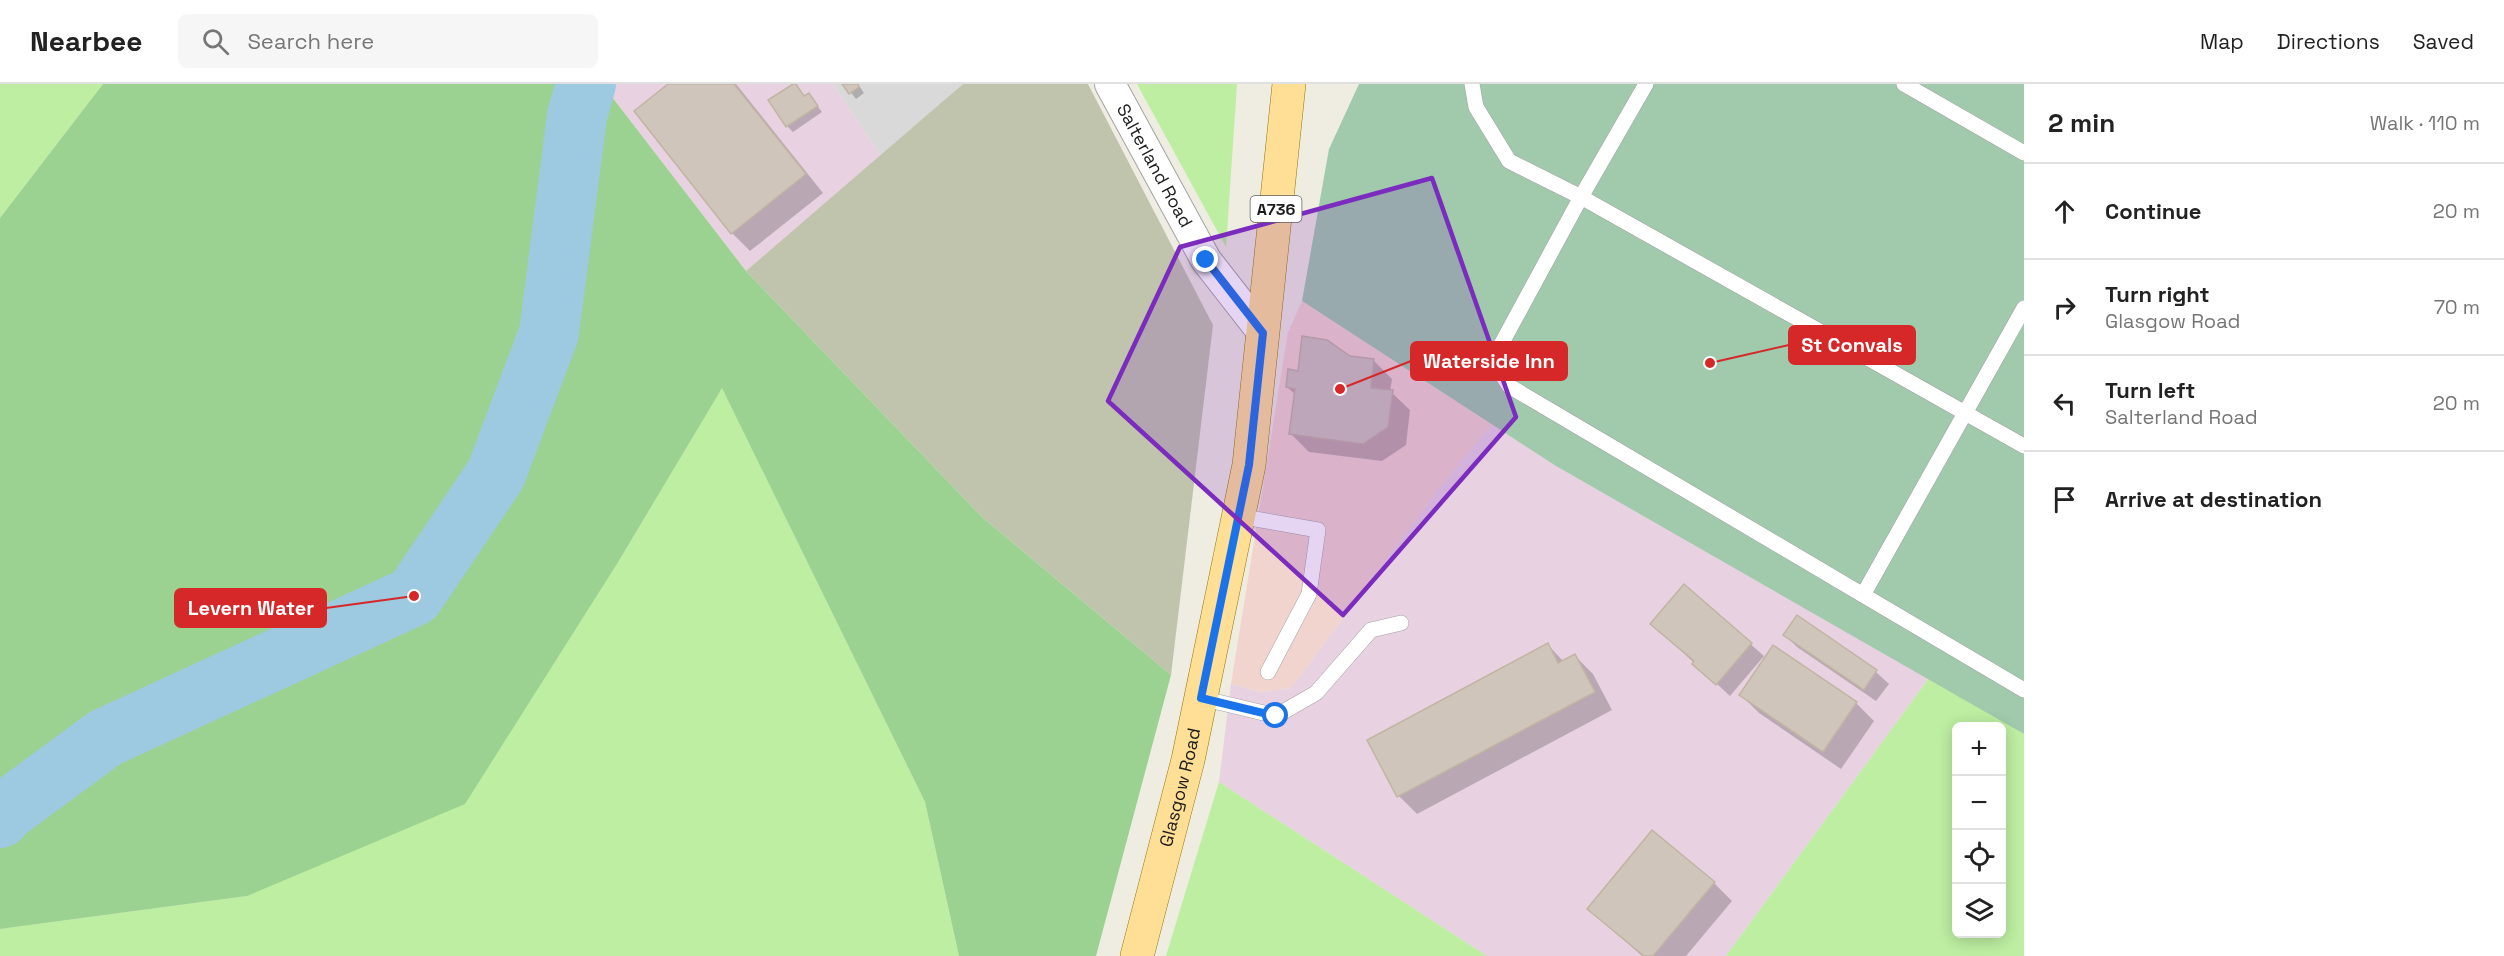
<!DOCTYPE html>
<html lang="en">
<head>
<meta charset="utf-8">
<style>
  body { margin:0; font-family:"Space Grotesk",sans-serif; background:#f6f6f6; color:#222 }
  .controls { position:absolute; right:18px; bottom:18px; display:grid; overflow:hidden; border-radius:9px; box-shadow:0 3px 15px #0003 }
  .controls button { width:54px; height:54px; display:grid; place-items:center; padding:0; border:0; border-bottom:2px solid #e0e0e0; background:#fff; color:#222; font:30px sans-serif }
  .stop { position:absolute; width:18px; height:18px; margin:-14px; border:4px solid #1a73e8; border-radius:50%; background:#fff }
  .stop.end { background:#1a73e8; border-color:#fff; box-shadow:0 2px 6px #0008 }
  .list { margin:0; padding:0; list-style:none }
  h2 { display:flex; justify-content:space-between; align-items:center; height:78px; margin:0; padding:0 24px; font-size:26px }
  h2 small { font-size:20px; font-weight:400; color:#767676 }
  .list li { display:grid; grid-template-columns:39px 1fr auto; gap:18px; align-items:center; box-sizing:border-box; height:96px; padding:0 24px; border-top:2px solid #e0e0e0 }
  .list b { display:block; font-size:22px; white-space:nowrap }
  .list p { margin:0; font-size:20px; white-space:nowrap; color:#767676 }
  .list em { font-size:20px; font-style:normal; color:#767676 }
  .icon { flex:none; width:33px; height:33px; fill:none; stroke:currentColor; stroke-width:2; stroke-linecap:round; stroke-linejoin:round }
  .map { position:relative; flex:none; width:2024px; height:872px; overflow:hidden }
  header { display:flex; align-items:center; gap:36px; box-sizing:border-box; height:84px; padding:0 30px; background:#fff; border-bottom:2px solid #e0e0e0 }
  header strong { font-size:28px }
  nav { display:flex; gap:33px; margin-inline-start:auto; font-size:21px }
  .search { width:420px; height:54px; background:#f6f6f6; display:flex; align-items:center; gap:15px; box-sizing:border-box; padding:0 21px; border-radius:9px; color:#767676; font-size:22px }
  main { display:flex }
  aside { flex:1; background:#fff }
  .map>svg:first-child { display:block }
  .residential { fill:#dad9d9 }
  .commercial { fill:#f2d4ce }
  .industrial { fill:#e8d2e1 }
  .construction { fill:#c1c4ac }
  .grass { fill:#bdeea1; fill-rule:evenodd }
  .forest { fill:#9cd291 }
  .cemetery { fill:#a0caab }
  .shadow { fill:#0003 }
  .lines { fill:none; stroke-linecap:round; stroke-linejoin:round }
  .river { stroke:#9dc9e1; stroke-width:60 }
  .building { fill:#cfc5ba; stroke:#c1b4a2; stroke-width:1.5 }
  .lane-casing { stroke:#a3a3a3; stroke-width:16 }
  .street-casing { stroke:#a3a3a3; stroke-width:32 }
  .primary-casing { stroke:#947600; stroke-width:34 }
  .lane { stroke:#fff; stroke-width:15 }
  .street { stroke:#fff; stroke-width:30 }
  .primary { stroke:#ffdf95; stroke-width:33 }
  .route { stroke:#1a73e8; stroke-width:8 }
  .marked { fill:#7b2cbf; fill-opacity:0.2; stroke:#7b2cbf; stroke-width:4.5; stroke-linejoin:round }
  .labels { text-anchor:middle; stroke-width:4.5; stroke-linejoin:round; paint-order:stroke }
  .shield { fill:#fff; stroke:#606060; stroke-width:1.5 }
  .shield-label { font-size:16px; font-weight:bold; fill:#1c1c1c }
  .street-label { font-size:18px; fill:#1c1c1c; stroke:#fff }
  .leader { fill:none; stroke:#d62828; stroke-width:2 }
  .callout-dot { fill:#d62828; stroke:#fff; stroke-width:2 }
  .callout { fill:#d62828; stroke:#d62828; stroke-width:2 }
  .callout-label { font-size:20px; text-anchor:middle; font-weight:bold; fill:#fff }
</style>
</head>
<body>
<header>
<strong>Nearbee</strong>
<div class="search"><svg class="icon" aria-label="search" viewBox="0 0 24 24"><circle cx="10" cy="10" r="6"/><path d="M15 15l6 6"/></svg>Search here</div>
<nav><a>Map</a><a>Directions</a><a>Saved</a></nav>
</header>
<main>
<div class="map">
<svg width="2024" height="872" viewBox="0 0 2024 872">
  <rect width="100%" height="100%" fill="#efece1"/>
  <path class="residential" d="M833,0H963L881,72Z"/>
  <path class="commercial" d="M1302,217L1492,340L1441,402L1291,604L1260,608L1231,600L1288,248Z"/>
  <g class="industrial">
    <path d="M602,0H833L881,72L746,187Z"/>
    <path d="M1492,340L1556,382L1929,594L1726,872H1487L1219,698L1231,600L1260,608L1291,604L1441,402Z"/>
  </g>
  <path class="construction" d="M963,0H1088L1213,241L1171,591L982,433L746,187Z"/>
  <g class="grass">
    <path d="M0,0H103L0,134Z"/>
    <path d="M1137,0H1237L1226,163Z"/>
    <path d="M722,303L925,718L959,872H0V845L247,812L620,475Z"/>
    <path d="M1929,594L2024,650V872H1726ZM1956,642H2002V850H1956Z"/>
    <path d="M1219,698L1487,872H1166Z"/>
  </g>
  <path class="forest" d="M103,0H602L746,187L982,433L1171,591L1096,872H959L925,718L722,304L620,475L465,720L247,812L0,845V134Z"/>
  <path class="cemetery" d="M1359,0H2024V650L1556,382L1302,217L1329,65Z"/>
  <g class="shadow">
    <path d="M671,0H736L823,109L750,167L732,149Z"/>
    <path d="M844,0H858L864,9L856,15Z"/>
    <path d="M795,1L805,13L809,11L822,28L793,48L787,42Z"/>
    <path d="M1350,273L1374,277L1392,295L1390,307L1410,326L1406,361L1382,377L1309,368L1291,350L1296,311L1287,303L1299,288Z"/>
    <path d="M1684,502L1764,572L1730,612L1652,540Z"/>
    <path d="M1797,533L1876,588L1889,600L1876,617L1797,563L1785,551Z"/>
    <path d="M1548,561L1564,578L1575,572L1593,590L1612,626L1417,730L1399,712L1369,657Z"/>
    <path d="M1741,611L1856,619L1874,637L1841,685L1759,629Z"/>
    <path d="M1714,799L1732,817L1686,872H1642L1589,825Z"/>
  </g>
  <g class="lines">
    <path class="river" d="M0,734L3,729L105,654L414,512L496,390L549,249L577,32L586,0"/>
  </g>
  <g class="building">
    <path d="M668,0H734L806,90L731,150L634,27Z"/>
    <path d="M793,0H796L804,12L809,9L818,22L786,43L768,16Z"/>
    <path d="M842,0H858L859,3L849,10Z"/>
    <path d="M1302,252L1327,256L1350,272L1374,275L1371,304L1393,306L1388,343L1363,360L1289,350L1295,305L1286,303L1288,285L1298,287Z"/>
    <path d="M1684,500L1752,559L1716,601L1692,580L1694,577L1650,540Z"/>
    <path d="M1797,531L1877,586L1864,606L1783,551Z"/>
    <path d="M1548,559L1558,579L1575,570L1595,608L1397,713L1367,656Z"/>
    <path d="M1773,561L1857,618L1823,668L1739,611Z"/>
    <path d="M1652,746L1715,798L1653,872H1644L1587,825Z"/>
  </g>
  <g class="lines">
    <defs>
      <g id="lane">
        <path d="M1472,0L1476,23L1509,77L1581,113L2024,362"/>
        <path d="M1646,0L1581,113L1497,268L1498,285L1509,302L1863,511"/>
        <path d="M1904,0L2024,69"/>
        <path d="M2024,224L1863,511L2024,606"/>
        <path d="M1238,432L1318,446L1309,510L1268,588"/>
        <path d="M1201,614L1276,632L1316,609L1371,546L1401,539"/>
      </g>
      <g id="street">
        <path id="s1" d="M1110,0L1206,176L1263,249"/>
      </g>
      <g id="primary">
        <path id="s2" d="M1137,872L1188,676L1249,381L1289,0"/>
      </g>
    </defs>
    <use href="#lane" class="lane-casing"/>
    <use href="#street" class="street-casing"/>
    <use href="#primary" class="primary-casing"/>
    <use href="#lane" class="lane"/>
    <use href="#street" class="street"/>
    <use href="#primary" class="primary"/>
  </g>
  <g class="lines">
    <path class="route" d="M1206,176L1263,249L1249,381L1201,614L1276,632"/>
  </g>
  <path class="marked" d="M1432,94L1516,333L1343,531L1108,317L1180,163Z"/>
  <g class="labels">
    <rect class="shield" x="1250.5" y="112" width="51" height="26" rx="4.5"/>
    <g class="shield-label">
      <text x="1276" y="131">A736</text>
    </g>
    <g class="street-label">
      <text dy="6" stroke="none"><textPath href="#s1" startOffset="93">Salterland Road</textPath></text>
      <text dy="6" stroke="none"><textPath href="#s2" startOffset="174">Glasgow Road</textPath></text>
    </g>
  </g>
  <path class="leader" d="M1710 279L1789 261M1340 305L1411 277M414 512L326 524"/>
  <g class="callout-dot">
    <circle cx="1710" cy="279" r="6"/>
    <circle cx="1340" cy="305" r="6"/>
    <circle cx="414" cy="512" r="6"/>
  </g>
  <g class="callout">
    <rect x="1789" y="242" width="126" height="38" rx="6"/>
    <rect x="1411" y="258" width="156" height="38" rx="6"/>
    <rect x="175" y="505" width="151" height="38" rx="6"/>
  </g>
  <g class="callout-label">
    <text x="1852" y="268">St Convals</text>
    <text x="1489" y="284">Waterside Inn</text>
    <text x="251" y="531">Levern Water</text>
  </g>
</svg>
<div class="controls">
<button>+</button>
<button>−</button>
<button><svg class="icon" aria-label="locate" viewBox="0 0 24 24"><circle cx="12" cy="12" r="6"/><path d="M12 2v4M12 18v4M2 12h4M18 12h4"/></svg></button>
<button><svg class="icon" aria-label="layers" viewBox="0 0 24 24"><path d="M12 4l9 5-9 5-9-5zM3 14l9 5 9-5"/></svg></button>
</div>
<div class="stop" style="left:1276px;top:632px"></div>
<div class="stop end" style="left:1206px;top:176px"></div>
</div>
<aside>
<h2>2 min<small>Walk · 110 m</small></h2>
<ul class="list">
<li><svg class="icon" aria-label="ahead" viewBox="0 0 24 24"><path d="M12 20V5M6 11l6-6 6 6"/></svg><div><b>Continue</b></div><em>20 m</em></li>
<li><svg class="icon" aria-label="right" viewBox="0 0 24 24"><path d="M7 20v-9h11M14 6l5 5-5 5"/></svg><div><b>Turn right</b><p>Glasgow Road</p></div><em>70 m</em></li>
<li><svg class="icon" aria-label="left" viewBox="0 0 24 24"><path d="M17 20v-9H6M10 6l-5 5 5 5"/></svg><div><b>Turn left</b><p>Salterland Road</p></div><em>20 m</em></li>
<li><svg class="icon" aria-label="arrive" viewBox="0 0 24 24"><path d="M6 21V4h12l-3 4 3 4H6"/></svg><div><b>Arrive at destination</b></div></li>
</ul>
</aside>
</main>
</body>
</html>
